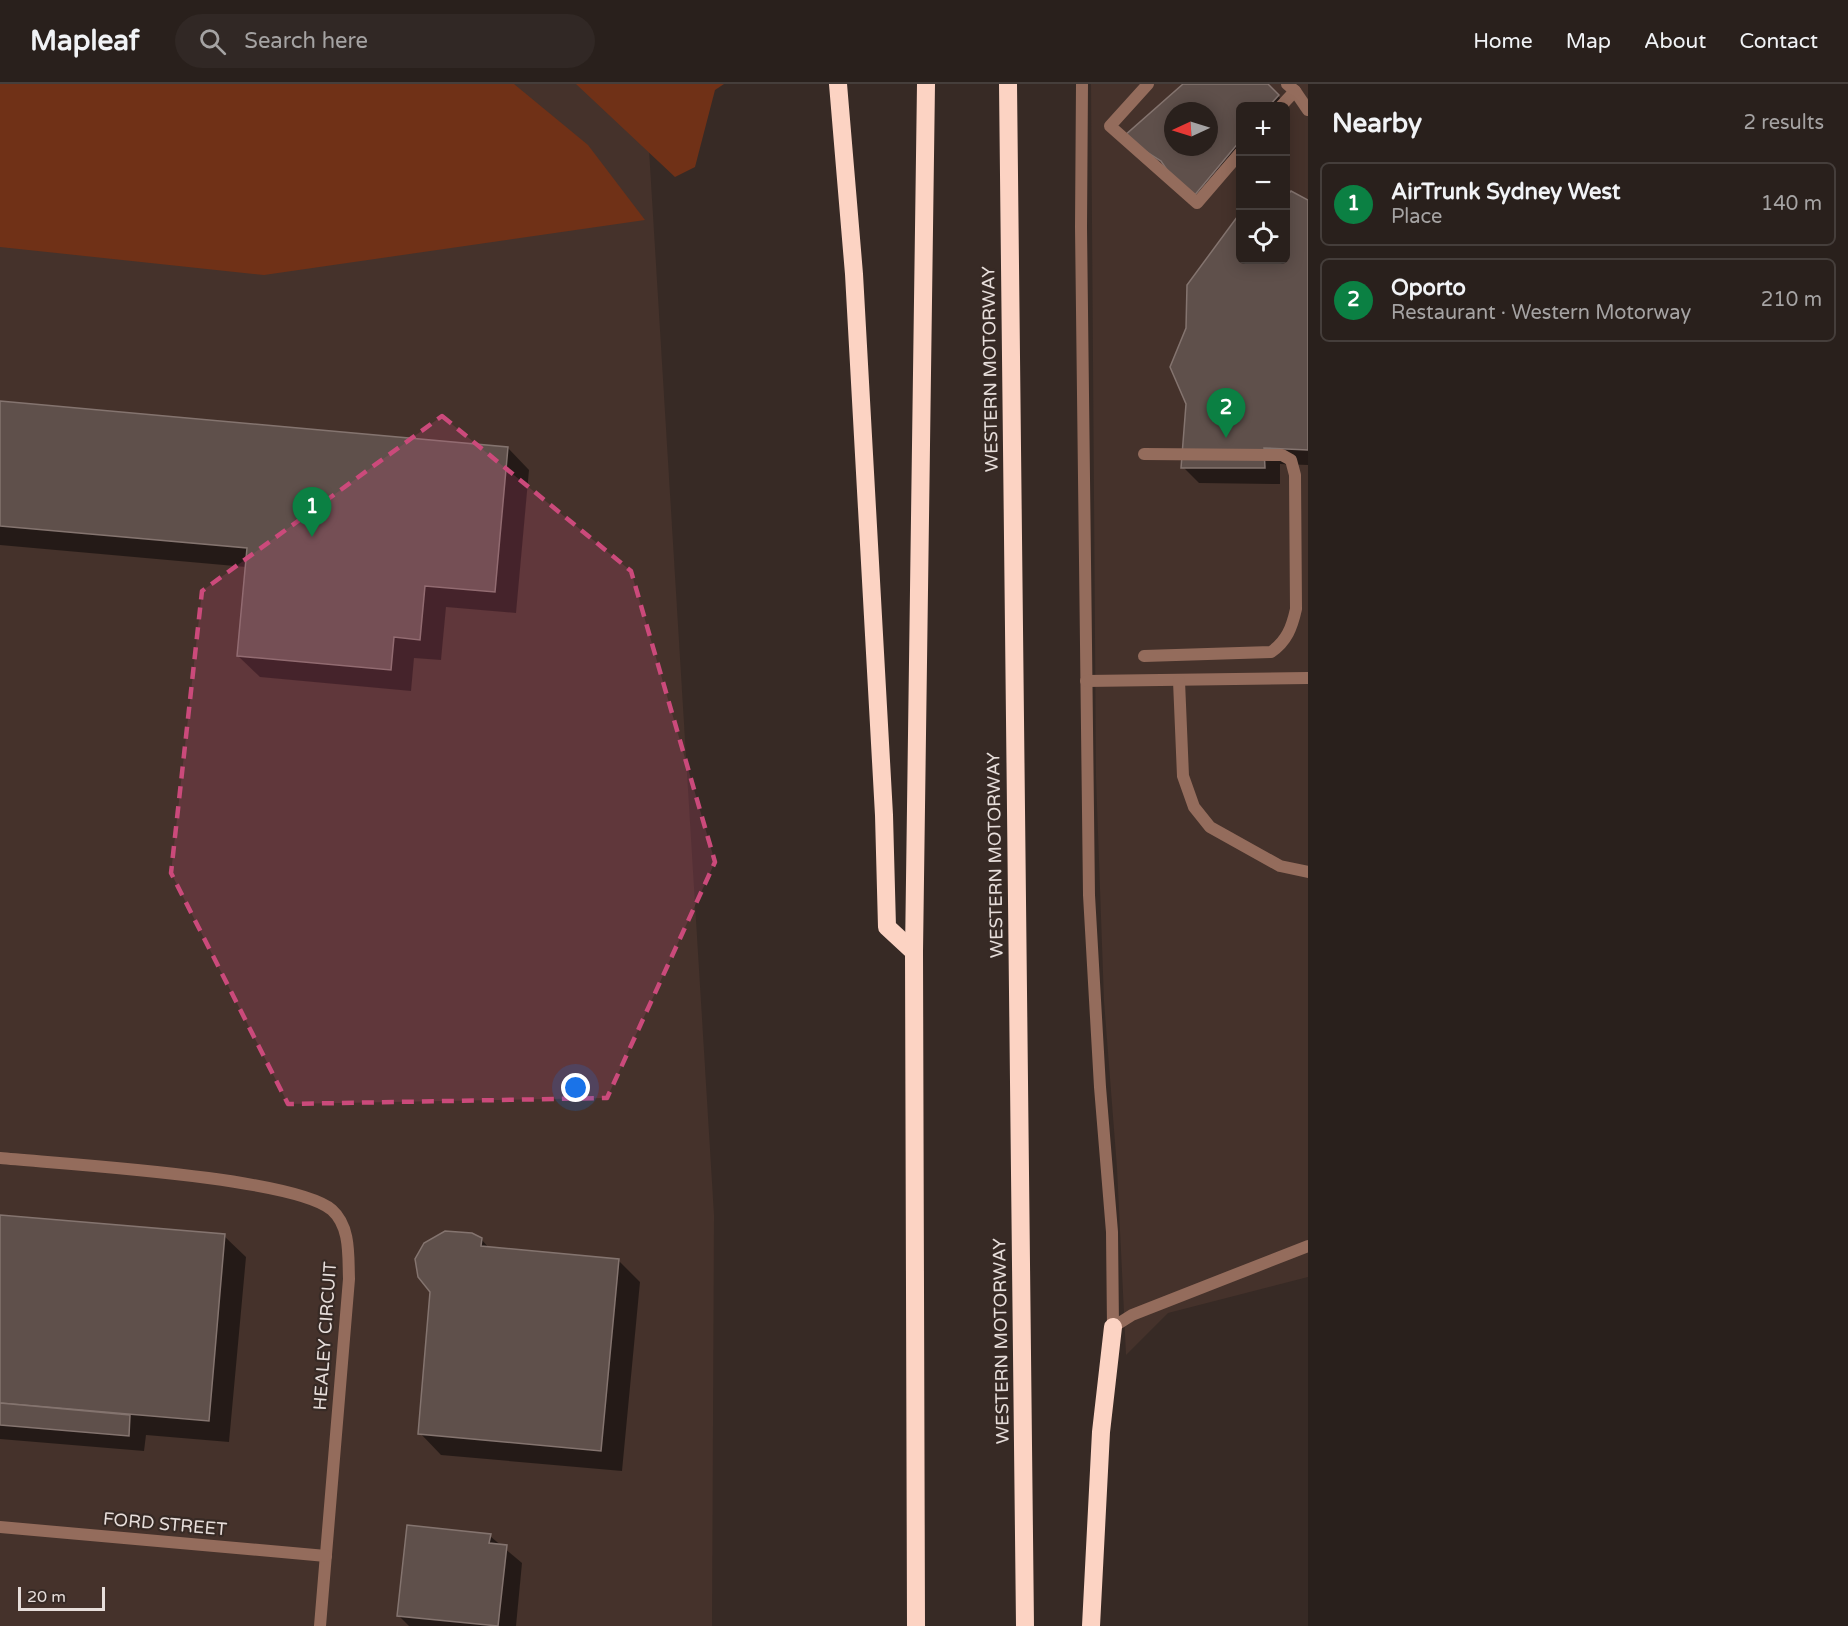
<!DOCTYPE html>
<html lang="en">
<head>
<meta charset="utf-8">
<style>
  body { margin:0; font-family:"Varela Round",sans-serif; background:#312825; color:#f1f3f6 }
  .controls { position:absolute; right:18px; top:18px; display:grid; overflow:hidden; border-radius:9px; box-shadow:0 3px 15px #0003 }
  .controls button { width:54px; height:54px; display:grid; place-items:center; padding:0; border:0; border-bottom:2px solid #453e3b; background:#29201c; color:#f1f3f6; font:30px sans-serif }
  .compass { position:absolute; left:1164px; top:18px; width:54px; height:54px; border-radius:50%; background:#29201c; box-shadow:0 3px 15px #0003; rotate:266deg }
  .scale { position:absolute; left:18px; bottom:15px; width:87px; box-sizing:border-box; padding-left:6px; border:3px solid #e7dedb; border-top:0; font-size:16px; line-height:21px; white-space:nowrap; color:#e7dedb; -webkit-text-stroke:4px #372a25; paint-order:stroke }
  .you { position:absolute; left:576px; top:1004px; width:21px; height:21px; margin:-15px; border:4px solid #fff; border-radius:50%; background:#1a73e8; box-shadow:0 0 0 9px #1a73e833 }
  .badge { display:grid; place-items:center; width:39px; height:39px; border-radius:50%; background:#0b8043; color:#fff; font-size:20px; font-weight:700 }
  .pin { position:absolute; translate:-50% -50px; filter:drop-shadow(0 2px 3px #0008) }
  .pin::after { content:''; position:absolute; top:32px; width:21px; height:18px; background:inherit; clip-path:polygon(0 0,100% 0,50% 100%) }
  .list { margin:0; padding:0; list-style:none }
  h2 { display:flex; justify-content:space-between; align-items:center; height:78px; margin:0; padding:0 24px; font-size:26px }
  h2 small { font-size:20px; font-weight:400; color:#a5a3a3 }
  .list li { display:grid; grid-template-columns:39px 1fr auto; gap:18px; align-items:center; box-sizing:border-box; height:84px; margin:0 12px 12px; padding:0 12px; border:2px solid #453e3b; border-radius:9px }
  .list b { display:block; font-size:22px; white-space:nowrap }
  .list p { margin:0; font-size:20px; white-space:nowrap; color:#a5a3a3 }
  .list em { font-size:20px; font-style:normal; color:#a5a3a3 }
  .icon { flex:none; width:33px; height:33px; fill:none; stroke:currentColor; stroke-width:2; stroke-linecap:round; stroke-linejoin:round }
  .map { position:relative; flex:none; width:1308px; height:1542px; overflow:hidden }
  header { display:flex; align-items:center; gap:36px; box-sizing:border-box; height:84px; padding:0 30px; background:#29201c; border-bottom:2px solid #453e3b }
  header strong { font-size:28px }
  nav { display:flex; gap:33px; margin-inline-start:auto; font-size:21px }
  .search { width:420px; height:54px; background:#312825; display:flex; align-items:center; gap:15px; box-sizing:border-box; padding:0 21px; border-radius:33px; color:#a5a3a3; font-size:22px }
  main { display:flex }
  aside { flex:1; background:#29201c }
  .map>svg:first-child { display:block }
  .built { fill:#45322b; fill-rule:evenodd }
  .green { fill:#703117 }
  .shadow { fill:#0007; fill-rule:evenodd }
  .building { fill:#5f504b; stroke:#84746f; stroke-width:1.5; fill-rule:evenodd }
  .lines { fill:none; stroke-linecap:round; stroke-linejoin:round }
  .service { stroke:#946c5c; stroke-width:12 }
  .minor { stroke:#946c5c; stroke-width:12 }
  .motorway { stroke:#fcd3c3; stroke-width:18 }
  .marked { fill:#cb4a7b; fill-opacity:0.2; stroke:#cb4a7b; stroke-width:4.5; stroke-dasharray:12 8; stroke-linejoin:round }
  .labels { text-anchor:middle; stroke-width:4.5; stroke-linejoin:round; paint-order:stroke }
  .street-label { font-size:18px; fill:#e7dedb; stroke:#372a25 }
</style>
</head>
<body>
<header>
<strong>Mapleaf</strong>
<div class="search"><svg class="icon" aria-label="search" viewBox="0 0 24 24"><circle cx="10" cy="10" r="6"/><path d="M15 15l6 6"/></svg>Search here</div>
<nav><a>Home</a><a>Map</a><a>About</a><a>Contact</a></nav>
</header>
<main>
<div class="map">
<svg width="1308" height="1542" viewBox="0 0 1308 1542">
  <rect width="100%" height="100%" fill="#372a25"/>
  <g class="built">
    <path d="M0,0H645L714,1131L712,1542H0Z"/>
    <path d="M1091,0H1308V1193L1168,1229L1126,1271L1117,1084L1104,917L1096,693ZM1240,22H1286V176H1240ZM1173,27H1209V63H1173Z"/>
  </g>
  <g class="green">
    <path d="M0,0H514L588,61L645,136L264,191L0,163Z"/>
    <path d="M576,0H724L715,6L695,83L675,93Z"/>
  </g>
  <g class="shadow">
    <path d="M1186,0H1266L1283,17L1278,22H1240V67L1195,121L1165,80L1129,58ZM1173,27H1209V63H1173Z"/>
    <path d="M1292,109L1308,117V381L1280,380V400L1199,399L1183,383L1188,320V201L1240,131V176H1286V116Z"/>
    <path d="M0,318L508,364L529,386L516,529L446,523L441,576L414,574L411,607L260,593L238,572L246,483L0,461Z"/>
    <path d="M0,1133L224,1152L246,1173L229,1358L146,1351L144,1367L0,1355Z"/>
    <path d="M481,1155L490,1165L618,1176L640,1198L622,1387L441,1371L420,1349L432,1207Z"/>
    <path d="M490,1452L522,1479L516,1542H409L399,1532Z"/>
  </g>
  <g class="building">
    <path d="M1183,0H1268L1279,11L1269,22H1240V57L1189,118L1161,77L1123,53ZM1173,27H1209V63H1173Z"/>
    <path d="M1291,107L1308,116V366L1264,364L1265,384H1181L1186,320L1170,283L1186,244L1187,201L1240,129V176H1286V113Z"/>
    <path d="M0,317L508,363L495,508L425,502L420,556L394,553L391,586L237,572L247,464L0,442Z"/>
    <path d="M0,1131L225,1150L209,1337L0,1319Z"/>
    <path d="M445,1147L472,1149L482,1154L481,1162L619,1175L601,1367L418,1350L430,1208L418,1193L415,1175L424,1159Z"/>
    <path d="M0,1319L130,1331L129,1352L0,1341Z"/>
    <path d="M407,1441L491,1450L489,1459L507,1461L498,1542L397,1532Z"/>
  </g>
  <g class="lines">
    <g class="service">
      <path d="M1082,0L1081,143L1089,811L1100,1003L1112,1148L1113,1243"/>
      <path d="M1148,0L1110,42L1197,119L1240,69"/>
      <path d="M1295,7L1308,26"/>
      <path d="M1281,22L1295,7L1287,0"/>
      <path d="M1144,370L1282,371L1291,376L1295,391L1296,525C1292,543 1287,557 1271,568L1144,572"/>
      <path d="M1086,597L1308,594"/>
      <path d="M1179,597L1183,692L1194,723L1210,743L1280,782L1308,788"/>
      <path d="M1113,1243L1132,1231L1308,1162"/>
    </g>
    <g class="minor">
      <path d="M0,1074C61,1080 294,1093 332,1126C351,1143 348,1173 349,1195L320,1542"/>
      <path d="M0,1443L326,1472"/>
    </g>
    <g class="motorway">
      <path d="M838,0L854,190L884,731L887,843L914,868"/>
      <path d="M1008,0L1025,1542"/>
      <path d="M916,1542L914,868L926,0"/>
      <path d="M1091,1542L1101,1348L1113,1243"/>
    </g>
  </g>
  <path class="marked" d="M442,332L631,487L715,778L607,1014L288,1020L171,789L202,507Z"/>
  <g class="labels">
    <g class="street-label">
      <text transform="translate(990 285) rotate(-91)" y="6">WESTERN MOTORWAY</text>
      <text transform="translate(995 771) rotate(-91)" y="6">WESTERN MOTORWAY</text>
      <text transform="translate(325 1252) rotate(-86)" y="6">HEALEY CIRCUIT</text>
      <text transform="translate(1001 1257) rotate(-91)" y="6">WESTERN MOTORWAY</text>
      <text transform="translate(165 1440) rotate(5)" y="6">FORD STREET</text>
    </g>
  </g>
</svg>
<div class="controls">
<button>+</button>
<button>−</button>
<button><svg class="icon" aria-label="locate" viewBox="0 0 24 24"><circle cx="12" cy="12" r="6"/><path d="M12 2v4M12 18v4M2 12h4M18 12h4"/></svg></button>
</div>
<svg class="compass" viewBox="-18 -18 36 36"><path d="M0-13l5 13h-10z" fill="#e53935"/><path d="M0 13l5-13h-10z" fill="#a5a3a3"/></svg>
<div class="scale">20 m</div>
<div class="you"></div>
<div class="pin badge" style="left:312px;top:453px">1</div>
<div class="pin badge" style="left:1226px;top:354px">2</div>
</div>
<aside>
<h2>Nearby<small>2 results</small></h2>
<ul class="list">
<li><span class="badge">1</span><div><b>AirTrunk Sydney West</b><p>Place</p></div><em>140 m</em></li>
<li><span class="badge">2</span><div><b>Oporto</b><p>Restaurant · Western Motorway</p></div><em>210 m</em></li>
</ul>
</aside>
</main>
</body>
</html>
